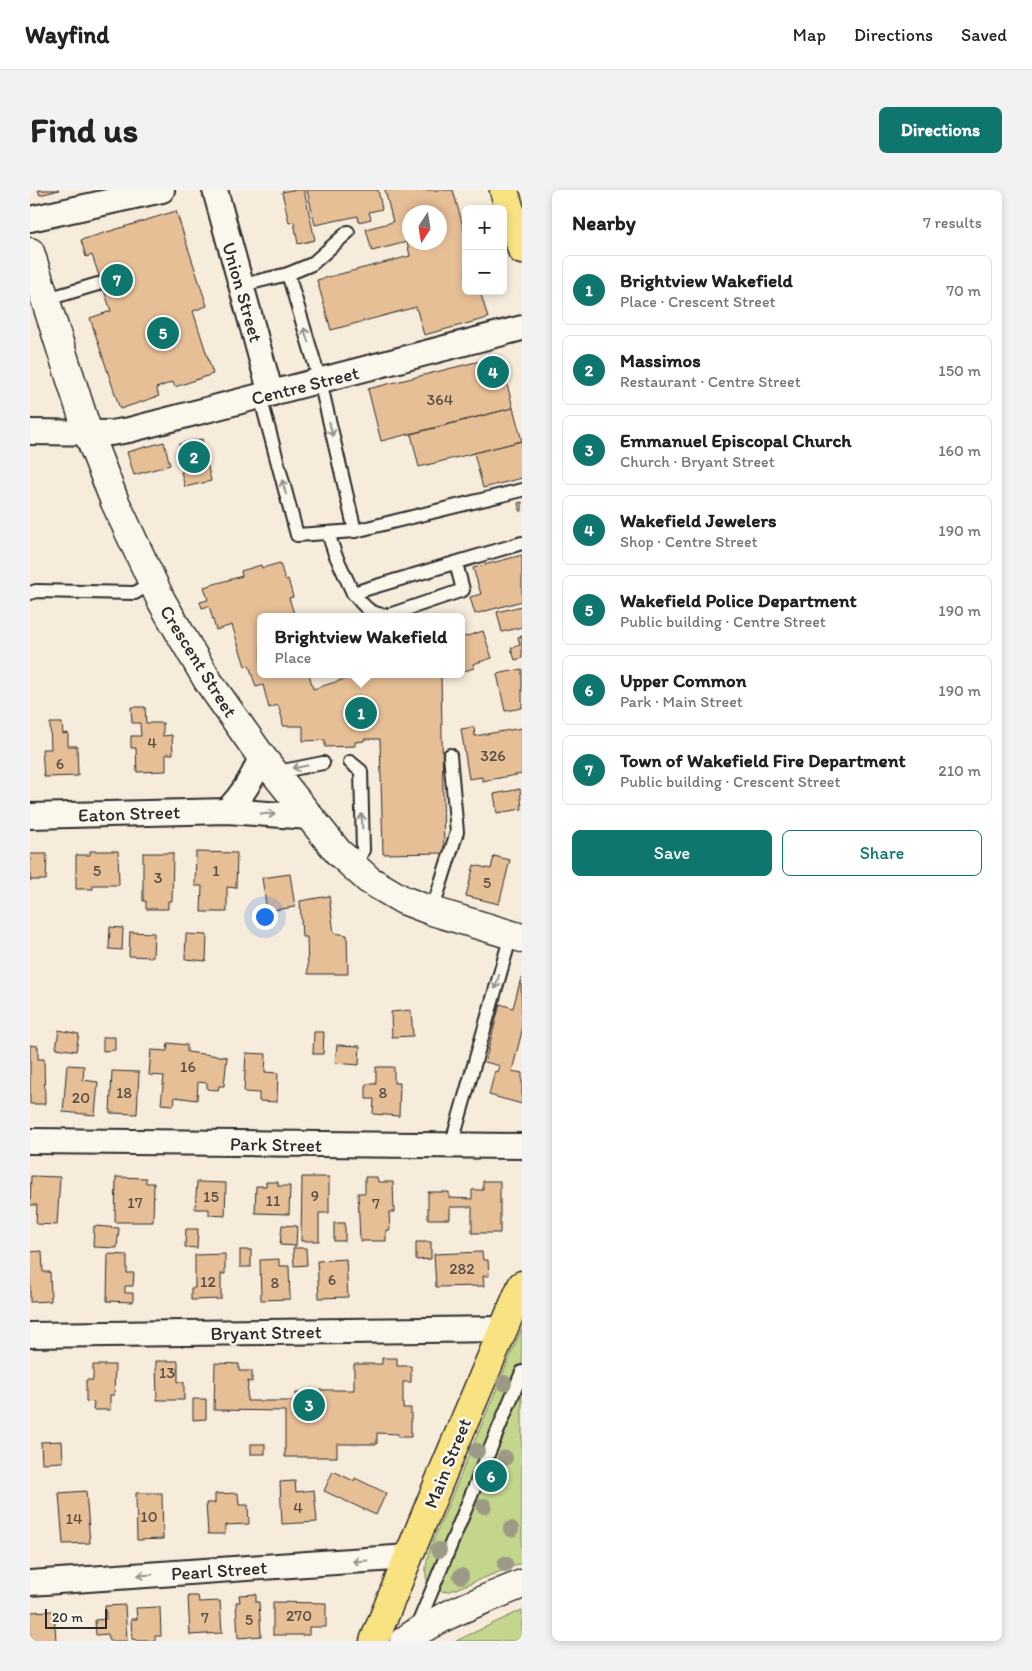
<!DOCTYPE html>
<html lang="en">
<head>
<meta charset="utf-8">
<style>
  body { margin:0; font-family:Itim,sans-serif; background:#f2f2f2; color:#222 }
  .controls { position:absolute; right:15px; top:15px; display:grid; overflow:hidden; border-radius:8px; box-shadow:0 2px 8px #0003 }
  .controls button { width:45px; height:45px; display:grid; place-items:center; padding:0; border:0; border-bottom:1px solid #e0e0e0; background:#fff; color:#222; font:25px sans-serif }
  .compass { position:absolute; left:372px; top:15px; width:45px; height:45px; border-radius:50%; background:#fff; box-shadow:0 2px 8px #0003; rotate:192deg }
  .scale { position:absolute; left:15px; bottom:12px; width:62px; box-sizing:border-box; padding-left:5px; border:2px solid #2b2b2b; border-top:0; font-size:14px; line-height:18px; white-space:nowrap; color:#2b2b2b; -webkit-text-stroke:4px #fbf7ec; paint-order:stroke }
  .you { position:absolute; left:234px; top:726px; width:18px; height:18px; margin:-12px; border:4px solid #fff; border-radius:50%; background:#1a73e8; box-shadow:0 0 0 8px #1a73e833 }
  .badge { display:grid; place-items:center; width:32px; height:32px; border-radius:50%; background:#0f766e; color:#fff; font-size:16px; font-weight:700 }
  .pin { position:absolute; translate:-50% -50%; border:2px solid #fff; box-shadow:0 1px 5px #0006 }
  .popup { position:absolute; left:227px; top:423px; width:208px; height:65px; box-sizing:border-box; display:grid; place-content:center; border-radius:8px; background:#fff; filter:drop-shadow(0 1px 4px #0005); font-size:16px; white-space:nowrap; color:#767676 }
  .popup b { font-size:19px; color:#222 }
  .popup::after { content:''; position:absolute; left:50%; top:100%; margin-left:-10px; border:10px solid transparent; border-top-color:#fff }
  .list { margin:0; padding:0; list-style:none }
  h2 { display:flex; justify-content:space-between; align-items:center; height:65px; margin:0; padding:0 20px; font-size:21px }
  h2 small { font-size:16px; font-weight:400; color:#767676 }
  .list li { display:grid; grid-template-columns:32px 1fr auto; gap:15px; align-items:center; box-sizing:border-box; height:70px; margin:0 10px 10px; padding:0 10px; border:1px solid #e0e0e0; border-radius:8px }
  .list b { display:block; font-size:19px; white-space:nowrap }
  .list p { margin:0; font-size:16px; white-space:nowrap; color:#767676 }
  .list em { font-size:16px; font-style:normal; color:#767676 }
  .actions { display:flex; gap:10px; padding:15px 20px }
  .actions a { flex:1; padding:11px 0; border:1px solid #0f766e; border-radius:8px; text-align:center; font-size:18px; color:#0f766e }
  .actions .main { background:#0f766e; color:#fff }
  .map { position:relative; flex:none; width:492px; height:1451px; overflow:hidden; border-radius:8px }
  header { display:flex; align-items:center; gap:30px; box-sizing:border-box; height:70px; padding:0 25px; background:#fff; border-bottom:1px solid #e0e0e0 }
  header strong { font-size:24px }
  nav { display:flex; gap:28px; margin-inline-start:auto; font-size:18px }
  .intro { display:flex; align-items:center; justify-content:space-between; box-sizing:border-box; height:120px; padding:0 30px }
  h1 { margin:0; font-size:35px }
  .button { padding:12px 22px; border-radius:8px; background:#0f766e; color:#fff; font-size:18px; font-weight:700 }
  main { display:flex; gap:30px; padding:0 30px }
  aside { flex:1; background:#fff; border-radius:8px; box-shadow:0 2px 8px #0003 }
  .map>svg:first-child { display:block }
  .green { fill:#c3d68c; stroke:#77805c }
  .building { fill:#e7bf97; stroke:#2b2b2b; fill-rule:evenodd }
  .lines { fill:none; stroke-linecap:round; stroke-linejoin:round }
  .lane-casing { stroke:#2b2b2b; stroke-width:16 }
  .street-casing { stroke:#2b2b2b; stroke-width:28 }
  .secondary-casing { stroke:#2b2b2b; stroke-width:31 }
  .primary-casing { stroke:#2b2b2b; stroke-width:31 }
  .lane { stroke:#fbf7ec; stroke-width:12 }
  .street { stroke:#fbf7ec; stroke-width:24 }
  .secondary { stroke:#fbf7ec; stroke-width:28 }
  .primary { stroke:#f8e281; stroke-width:28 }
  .tree { fill:#9c9a87 }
  .oneway { stroke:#93918c }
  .labels { text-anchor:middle; stroke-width:5; stroke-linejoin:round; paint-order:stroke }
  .number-label { font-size:16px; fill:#5a5046 }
  .street-label { font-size:19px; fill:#2b2b2b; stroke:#fbf7ec }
</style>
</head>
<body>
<header>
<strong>Wayfind</strong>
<nav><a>Map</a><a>Directions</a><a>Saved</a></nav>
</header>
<div class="intro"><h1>Find us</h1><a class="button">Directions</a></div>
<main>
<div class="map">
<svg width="492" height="1451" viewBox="0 0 492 1451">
  <rect width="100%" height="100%" fill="#f7ecdb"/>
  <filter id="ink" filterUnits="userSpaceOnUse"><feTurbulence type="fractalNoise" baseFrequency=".02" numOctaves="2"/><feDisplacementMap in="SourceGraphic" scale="10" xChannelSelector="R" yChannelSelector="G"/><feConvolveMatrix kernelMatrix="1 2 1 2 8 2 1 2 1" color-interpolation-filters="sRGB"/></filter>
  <g filter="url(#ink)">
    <g class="green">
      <path d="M492,1138V1373L418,1402C388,1400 395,1377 401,1356Z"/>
      <path d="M492,1420V1451H426L432,1448Z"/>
    </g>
    <g class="building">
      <path d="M8,0H29L10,5Z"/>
      <path d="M262,0H274L285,50L268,54L264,32L259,33L252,2Z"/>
      <path d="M277,0H348L352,19L339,22L341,29L329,32L328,26L285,35Z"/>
      <path d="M355,0H423L436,47V101H450L458,128L394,145L386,117L301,140L287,90L380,66L377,52L342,61L336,39L363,32ZM380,22H410V52H380Z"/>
      <path d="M146,21L177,116L163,121L183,184L145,197L143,192L126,198L129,206L90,219L60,128L81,121L62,65L56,67L51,50Z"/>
      <path d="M470,166L483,218L351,251L338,199Z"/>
      <path d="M483,218L492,251L389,277L381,244Z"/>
      <path d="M172,249L181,291L155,297L151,282L155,281L149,254Z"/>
      <path d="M492,251V288L453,298L444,263Z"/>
      <path d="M134,252L140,275L104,285L97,262Z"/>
      <path d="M492,312V321H490L488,313Z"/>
      <path d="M492,365V411L445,424L440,407L451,404L443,378Z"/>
      <path d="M250,373L255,390L258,389L263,407L259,408L265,427H231V484H279L283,499L331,484H411L414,663L353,664L350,549H334V551L325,552V556L295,557V550L273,551V536H253L252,528L248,515L239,518L233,495L226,497L219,475L215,476L202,435L186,440L179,416L172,418L170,412L178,410L174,397L212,386L211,381L231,375L232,378Z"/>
      <path d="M492,416V437L472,442L467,422Z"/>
      <path d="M453,441L462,468L443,474L444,478L431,482V448Z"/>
      <path d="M492,446V468L485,470L481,458L490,455L488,447Z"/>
      <path d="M492,479V518L475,521L467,484Z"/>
      <path d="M101,517H115L116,533H133V546L142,545L143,564H136V581L107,582L106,558H101V546H111L110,533H102Z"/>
      <path d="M20,533H32L33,544L38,543V556H47L48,586L14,587L12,559H21Z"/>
      <path d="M444,537L445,546L492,538V584L452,591V587L439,589L431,539Z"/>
      <path d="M490,599L492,619L467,623L464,604Z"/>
      <path d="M60,661H88L89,695H63V699H46V665H60Z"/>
      <path d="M166,662L207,663L206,698L197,697V722H171L172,696H165Z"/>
      <path d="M113,663H143L142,711H138V719H116V711H113Z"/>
      <path d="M0,664H17L16,690H0Z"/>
      <path d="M464,666L480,670L469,714L436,706L444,675L461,679Z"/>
      <path d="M260,684L265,717L237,721L232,688Z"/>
      <path d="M299,706L304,743L317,745L318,784H278L277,747H272L270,711Z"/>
      <path d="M80,737L93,738L92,760L79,759Z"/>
      <path d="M100,742L124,743L123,767L99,766Z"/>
      <path d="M156,744L177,745L176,771L155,769Z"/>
      <path d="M491,788L492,841L482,881L492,883V914L459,905L465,881L468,882L470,876L455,872L470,814L483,818Z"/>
      <path d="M381,820L383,846L362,847L361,822Z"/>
      <path d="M29,840L49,844L46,861L26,858Z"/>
      <path d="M284,842H294L293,864H283Z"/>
      <path d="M73,847H85V860L73,861Z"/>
      <path d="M138,853L157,855V862L197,867L194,896H189L188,900L177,899V893L168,892L167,910L145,907L144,915L131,914L134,886L119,885L121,860L137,861Z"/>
      <path d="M0,855L8,856V869H14L15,914H0Z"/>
      <path d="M307,855L330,856L329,875L305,873Z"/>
      <path d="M216,863L236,864L235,882L248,883L247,912L229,911V903L214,902Z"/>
      <path d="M37,875L54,876L53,890L68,892L65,925L33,922Z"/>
      <path d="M346,877H364V893H370L369,926L343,924L344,909H336V894H346Z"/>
      <path d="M82,881L109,882L107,924L80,923Z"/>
      <path d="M1,986L30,987L27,1035L6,1034L7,1015H0Z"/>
      <path d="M86,987L116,988V993H124L123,1032H85Z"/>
      <path d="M272,987H299V1023H289V1051H271Z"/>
      <path d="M335,987H347L348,992H363L364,1022H359L360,1040H356V1051H330L328,1003H335Z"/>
      <path d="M453,991H470V1043H442V1017H420V1029H398V1002H419V1008L442,1009V1000H453Z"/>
      <path d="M167,992L196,993L195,1026L179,1025V1019H165Z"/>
      <path d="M236,992H248V996H260L259,1024L225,1023L226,996H236Z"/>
      <rect x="304" y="1033" width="11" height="18"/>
      <path d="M252,1035L267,1036L266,1056L250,1055Z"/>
      <path d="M64,1036L89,1038L87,1058L63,1057Z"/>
      <path d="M156,1039H168L167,1058L155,1057Z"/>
      <path d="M386,1052H401V1069L386,1070Z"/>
      <path d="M263,1058H276L277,1075L264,1076Z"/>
      <rect x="210" y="1060" width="11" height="17"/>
      <path d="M12,1061L13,1082H20L21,1111L0,1112V1062Z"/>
      <path d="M452,1062L453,1070H458L459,1086H453L454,1096L406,1097L404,1064Z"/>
      <path d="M78,1064L97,1065V1083H104L103,1096H95V1103H103V1112L77,1111Z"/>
      <path d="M195,1064V1084H191V1109L161,1110V1098H165V1065Z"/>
      <path d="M249,1069V1076H259L260,1109L231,1110L230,1070Z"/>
      <path d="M316,1069L318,1107L289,1108L287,1071Z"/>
      <path d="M352,1168H367V1176H381V1192H373V1218H381V1247H368V1244L347,1243V1254H307V1267H255V1221L184,1220L185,1173L209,1174V1181H222V1192L218,1191L217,1211H266V1203H290V1200H324V1174H352Z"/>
      <path d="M126,1171H148V1192H154V1210H127Z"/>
      <path d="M63,1175H85L84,1205H80V1220H63L64,1212L56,1211V1190H63Z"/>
      <path d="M163,1209H176V1229L163,1230Z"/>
      <path d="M32,1251L33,1272L12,1273L11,1252Z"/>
      <rect x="221" y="1254" width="14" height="10"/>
      <path d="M303,1281L324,1291L325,1288L356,1303L346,1325L294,1301Z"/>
      <path d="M265,1291L266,1302L284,1300L287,1332L252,1334L250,1292Z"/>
      <path d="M56,1301L60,1353L33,1354L29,1303Z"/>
      <path d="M106,1303H132L133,1349L107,1350Z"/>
      <path d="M208,1303L209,1315H218L219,1334L195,1335V1344H178L176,1313H185V1304Z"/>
      <path d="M226,1404V1412H229L231,1446L208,1448L206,1412H210L209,1405Z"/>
      <path d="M158,1406H168L169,1412L190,1411L192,1443L160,1445Z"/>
      <path d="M243,1412L296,1413V1437H279V1445H243Z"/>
      <path d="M95,1415L97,1451H79L78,1444L66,1445L65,1430L76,1429L75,1416Z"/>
      <path d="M130,1417L131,1446H125V1451H107V1450L102,1449L101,1429H107L106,1418Z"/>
      <path d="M24,1421L26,1451H0V1422Z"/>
    </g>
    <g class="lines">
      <defs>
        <g id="lane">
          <path d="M258,84L282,74L318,42"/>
          <path d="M212,95L258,84L290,191L325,341"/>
          <path d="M14,110L68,94"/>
          <path d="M230,206L267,345L325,341L492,300"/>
          <path d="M298,343L305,364L323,403L492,353"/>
          <path d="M0,403L6,401L105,403L123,392"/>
          <path d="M323,403C335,417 339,425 359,425L433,400L426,373"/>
          <path d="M320,572L331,581L333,660L324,678"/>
          <path d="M248,587L258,580L293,573"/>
          <path d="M402,721L427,642L420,565"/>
          <path d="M421,956L481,745"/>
          <path d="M386,1439L492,1182"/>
        </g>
        <g id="street">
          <path d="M185,0L241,204"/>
          <path d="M0,29L132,0"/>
          <path d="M0,242L81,243L99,240L492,138"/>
          <path d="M197,621C213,604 224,588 231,566"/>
          <path d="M0,626L197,621L279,627"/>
          <path d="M0,951L492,956"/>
          <path d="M0,1145L473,1139"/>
          <path d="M0,1393L379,1367"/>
        </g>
        <g id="secondary">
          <path d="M0,62L58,243L85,312L131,410L154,450L178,491L231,566L308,662L339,690L373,710L402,721L492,748"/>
          <path d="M374,1451C409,1425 452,1411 492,1394"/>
        </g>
        <g id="primary">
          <path d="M474,0L492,60"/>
          <path d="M344,1451L418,1270L492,1095"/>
        </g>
      </defs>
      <use href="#lane" class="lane-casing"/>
      <use href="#street" class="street-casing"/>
      <use href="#secondary" class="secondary-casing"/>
      <use href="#primary" class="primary-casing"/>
      <use href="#lane" class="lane"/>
      <use href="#street" class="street"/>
      <use href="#secondary" class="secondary"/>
      <use href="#primary" class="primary"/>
    </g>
    <g class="tree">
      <circle cx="474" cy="1193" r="8"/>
      <circle cx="447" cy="1261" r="8"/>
      <circle cx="475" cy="1268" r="8"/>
      <circle cx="454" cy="1316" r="8"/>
      <circle cx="481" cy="1339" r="8"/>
      <circle cx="409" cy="1360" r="8"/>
      <circle cx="475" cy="1374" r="8"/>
      <circle cx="431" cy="1386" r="8"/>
    </g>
    <defs><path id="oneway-shaft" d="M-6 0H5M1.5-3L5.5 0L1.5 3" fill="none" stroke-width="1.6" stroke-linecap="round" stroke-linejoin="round" transform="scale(1.25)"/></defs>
    <g class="oneway">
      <use href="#oneway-shaft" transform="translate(276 145) rotate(-107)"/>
      <use href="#oneway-shaft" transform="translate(301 239) rotate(77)"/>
      <use href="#oneway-shaft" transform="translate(254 297) rotate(-105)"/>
      <use href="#oneway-shaft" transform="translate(270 577) rotate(168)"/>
      <use href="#oneway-shaft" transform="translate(238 624) rotate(4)"/>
      <use href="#oneway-shaft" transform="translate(332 631) rotate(-92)"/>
      <use href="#oneway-shaft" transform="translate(467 792) rotate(106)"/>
      <use href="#oneway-shaft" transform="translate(330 1371) rotate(176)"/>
      <use href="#oneway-shaft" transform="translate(115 1385) rotate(176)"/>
    </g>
  </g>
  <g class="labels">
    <g class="number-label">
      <text x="410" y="215">364</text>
      <text x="122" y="558">4</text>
      <text x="463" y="571">326</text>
      <text x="30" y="579">6</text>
      <text x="67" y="686">5</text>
      <text x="186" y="686">1</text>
      <text x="128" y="693">3</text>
      <text x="457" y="698">5</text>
      <text x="158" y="882">16</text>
      <text x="94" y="908">18</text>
      <text x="353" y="908">8</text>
      <text x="51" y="913">20</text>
      <text x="285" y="1011">9</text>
      <text x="181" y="1012">15</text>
      <text x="243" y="1016">11</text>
      <text x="105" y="1018">17</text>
      <text x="346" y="1019">7</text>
      <text x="432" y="1084">282</text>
      <text x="302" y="1095">6</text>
      <text x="178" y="1097">12</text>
      <text x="245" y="1098">8</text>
      <text x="137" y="1188">13</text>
      <text x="268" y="1323">4</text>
      <text x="119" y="1332">10</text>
      <text x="44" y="1334">14</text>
      <text x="269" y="1431">270</text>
      <text x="175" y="1433">7</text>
      <text x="219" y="1435">5</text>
    </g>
    <g class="street-label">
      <text transform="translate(213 102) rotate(74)" y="7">Union Street</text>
      <text transform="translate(275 195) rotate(-14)" y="7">Centre Street</text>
      <text transform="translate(169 471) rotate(58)" y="7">Crescent Street</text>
      <text transform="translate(99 623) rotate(-2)" y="7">Eaton Street</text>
      <text transform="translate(246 954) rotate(1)" y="7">Park Street</text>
      <text transform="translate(236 1142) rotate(-1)" y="7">Bryant Street</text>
      <text transform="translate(417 1273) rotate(-68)" y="7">Main Street</text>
      <text transform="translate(189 1380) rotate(-4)" y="7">Pearl Street</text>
    </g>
  </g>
</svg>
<div class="controls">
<button>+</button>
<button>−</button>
</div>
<svg class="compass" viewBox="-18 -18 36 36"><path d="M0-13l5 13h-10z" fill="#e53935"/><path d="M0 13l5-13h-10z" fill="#767676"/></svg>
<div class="scale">20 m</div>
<div class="you"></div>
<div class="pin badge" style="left:331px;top:523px">1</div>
<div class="popup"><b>Brightview Wakefield</b>Place</div>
<div class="pin badge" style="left:164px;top:267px">2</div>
<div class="pin badge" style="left:279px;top:1215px">3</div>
<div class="pin badge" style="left:463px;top:182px">4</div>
<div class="pin badge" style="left:133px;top:143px">5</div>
<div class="pin badge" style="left:461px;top:1286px">6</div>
<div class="pin badge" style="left:87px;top:90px">7</div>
</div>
<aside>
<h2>Nearby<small>7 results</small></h2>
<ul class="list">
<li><span class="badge">1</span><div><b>Brightview Wakefield</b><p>Place · Crescent Street</p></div><em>70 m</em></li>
<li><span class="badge">2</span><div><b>Massimos</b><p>Restaurant · Centre Street</p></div><em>150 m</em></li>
<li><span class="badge">3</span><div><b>Emmanuel Episcopal Church</b><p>Church · Bryant Street</p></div><em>160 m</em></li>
<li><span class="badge">4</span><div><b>Wakefield Jewelers</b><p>Shop · Centre Street</p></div><em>190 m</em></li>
<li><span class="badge">5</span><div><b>Wakefield Police Department</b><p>Public building · Centre Street</p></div><em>190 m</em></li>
<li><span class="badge">6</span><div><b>Upper Common</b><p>Park · Main Street</p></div><em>190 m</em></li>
<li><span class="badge">7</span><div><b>Town of Wakefield Fire Department</b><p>Public building · Crescent Street</p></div><em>210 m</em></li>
</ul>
<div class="actions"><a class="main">Save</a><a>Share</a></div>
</aside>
</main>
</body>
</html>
